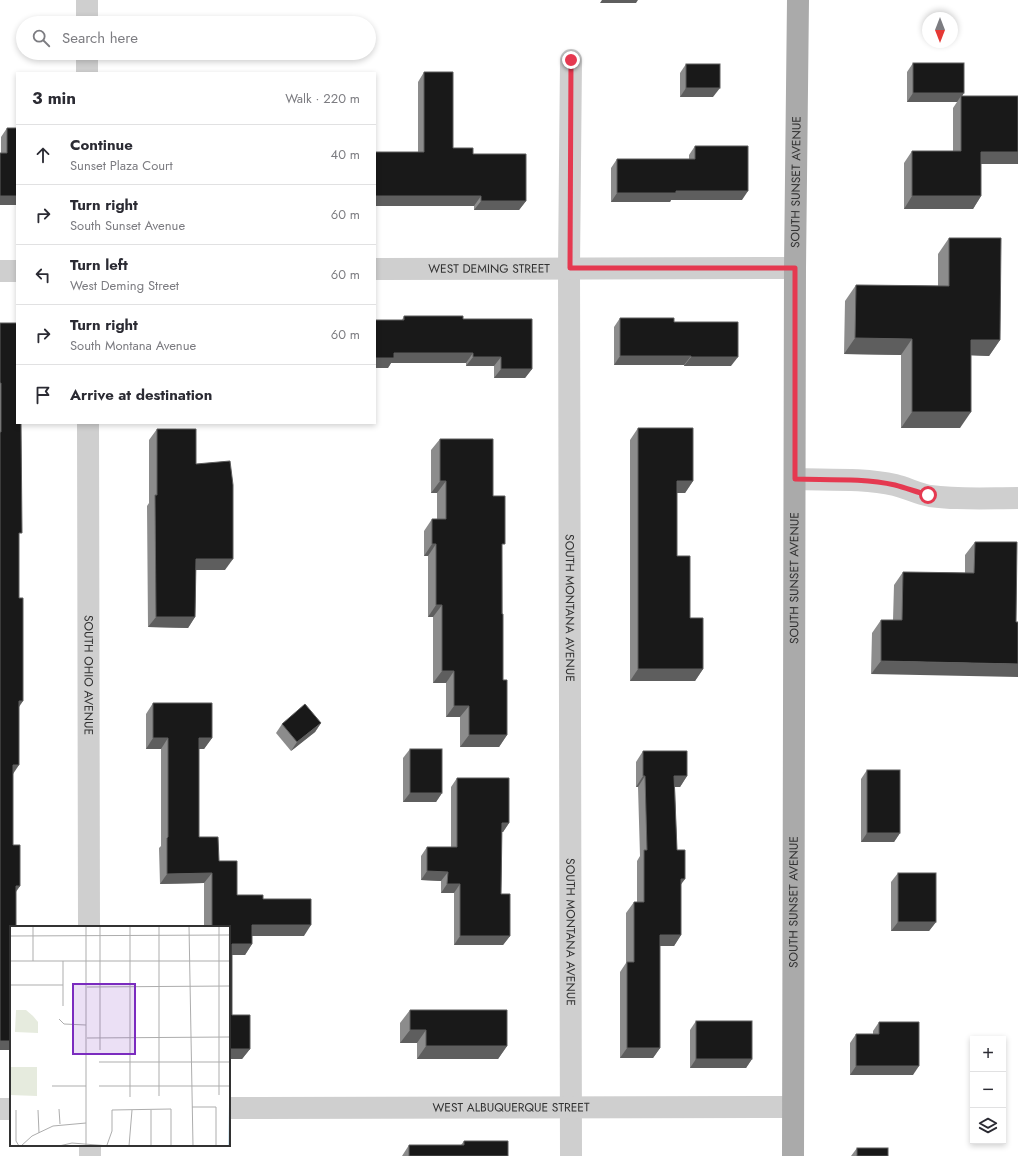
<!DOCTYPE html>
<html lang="en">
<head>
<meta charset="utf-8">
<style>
  body { margin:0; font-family:Jost,sans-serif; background:#f7f7f7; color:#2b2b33 }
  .controls { position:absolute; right:12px; bottom:12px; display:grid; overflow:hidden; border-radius:0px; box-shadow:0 2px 6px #0003 }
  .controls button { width:36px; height:36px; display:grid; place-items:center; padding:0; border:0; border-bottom:1px solid #e1e1e2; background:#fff; color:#2b2b33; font:20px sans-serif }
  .compass { position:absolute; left:922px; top:12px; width:36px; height:36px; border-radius:50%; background:#fff; box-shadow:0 2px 6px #0003; rotate:180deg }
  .stop { position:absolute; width:12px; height:12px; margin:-9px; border:3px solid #e53950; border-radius:50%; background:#fff }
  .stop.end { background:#e53950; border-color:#fff; box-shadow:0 1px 4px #0008 }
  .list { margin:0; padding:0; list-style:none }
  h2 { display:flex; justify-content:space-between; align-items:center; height:52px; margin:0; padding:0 16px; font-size:17px }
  h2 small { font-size:13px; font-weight:400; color:#7c7c81 }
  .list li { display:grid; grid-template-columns:26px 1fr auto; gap:12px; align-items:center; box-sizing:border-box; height:60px; padding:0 16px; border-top:1px solid #e1e1e2 }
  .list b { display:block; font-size:15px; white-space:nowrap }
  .list p { margin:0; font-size:13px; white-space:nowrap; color:#7c7c81 }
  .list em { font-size:13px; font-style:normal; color:#7c7c81 }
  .icon { flex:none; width:22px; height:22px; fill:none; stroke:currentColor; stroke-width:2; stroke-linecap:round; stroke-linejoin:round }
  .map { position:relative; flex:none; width:1018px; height:1156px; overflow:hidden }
  .search { position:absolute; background:#fff; box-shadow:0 2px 6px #0003; left:16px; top:16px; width:360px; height:44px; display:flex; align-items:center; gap:10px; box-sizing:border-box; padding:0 14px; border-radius:22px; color:#7c7c81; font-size:15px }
  .panel { position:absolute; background:#fff; box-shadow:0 2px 6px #0003; left:16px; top:72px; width:360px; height:352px; border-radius:0px }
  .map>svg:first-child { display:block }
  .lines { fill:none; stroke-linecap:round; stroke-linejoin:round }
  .minor { stroke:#cfcfcf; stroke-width:22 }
  .major { stroke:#aaa; stroke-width:22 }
  .wall { fill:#8c8c8c }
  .shaded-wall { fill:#5e5e5e }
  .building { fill:#191919; stroke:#5e5e5e }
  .route { stroke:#e53950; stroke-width:5 }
  .labels { text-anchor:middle; stroke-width:4; stroke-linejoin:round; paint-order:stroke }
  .street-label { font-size:12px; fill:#323232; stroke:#fff }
  .inset-river { fill:none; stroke:#cee3ee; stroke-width:2 }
  .inset-road { fill:none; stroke:#adadad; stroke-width:1 }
  .view { fill:#7b2cbf; fill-opacity:0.15; stroke:#7b2cbf; stroke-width:2 }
  .inset-edge { fill:none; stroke:#323232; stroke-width:2 }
</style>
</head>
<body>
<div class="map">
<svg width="1018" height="1156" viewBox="0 0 1018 1156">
  <rect width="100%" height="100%" fill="#fff"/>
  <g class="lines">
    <g class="minor">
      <path d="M87,0V23"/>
      <path d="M87,53V73"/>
      <path id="s1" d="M571,60L569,268L571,1156"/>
      <path id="s2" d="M375,269L795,268"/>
      <path d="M0,271H17"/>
      <path id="s3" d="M88,423L89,927"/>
      <path d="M795,479C827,480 864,478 895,485C907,488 918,494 930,496C959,500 989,498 1018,498"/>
      <path id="s4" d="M229,1108L793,1107"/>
      <path d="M0,1109H11"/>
      <path d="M90,1156V1145"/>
    </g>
    <path class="major" id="s5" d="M793,1156L795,268L798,0"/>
  </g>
  <g class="wall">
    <path d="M913,63L963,96L1018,164H981V196L973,209H904V163L912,151H953V108L957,102H907V72Z"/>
    <path d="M686,64L713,97H680V73Z"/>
    <path d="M424,72L453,148L473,154L526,201L519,210H474V206H375L418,152V82Z"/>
    <path d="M7,128H17V205H0V153H1V137Z"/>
    <path d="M695,146L742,200H671L670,202H611V168L617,159H689V155Z"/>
    <path d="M949,238L1000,340L989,356L971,355L960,428H901V355L844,354L845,301L856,285L938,286V254Z"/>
    <path d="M404,316L463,319L532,369L525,378H494V366H466V363H391L388,368L402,320Z"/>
    <path d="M620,318L674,322L731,366H684V365H614V327Z"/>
    <path d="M0,323L19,537V706L13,774V845L20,886L16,892L11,927L10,1050H0Z"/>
    <path d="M638,428L693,481L685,493H677V556L690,618L703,669L695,681H630V440Z"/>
    <path d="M157,429L196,464L225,570H196L195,617L188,628L148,627L147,506L149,503V440Z"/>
    <path d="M440,439L493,496L502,548L503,680L507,735L499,747H460V717H446V683H433V617H428V556H424V531L432,519H437V493H431V450Z"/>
    <path d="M975,542H1017L871,674L872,633L881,620H893L894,585L903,572L965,573V555Z"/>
    <path d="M153,703L212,738L204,749H199V837L219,861L237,895L263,899L304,936H252V944L245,955H232V1015L250,1049L242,1059H229V927H204V883L160,884L159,848L161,846V749H146V714Z"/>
    <path d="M321,723L315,732L291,751L276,733L282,724Z"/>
    <path d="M410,749L442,793L436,802H403V758Z"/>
    <path d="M643,751L687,776L680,787H675L677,850L681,885V935L674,946H660V1048L653,1058H620V972L626,963V913L634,902H637V861L640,856L638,787H636V762Z"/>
    <path d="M867,770L900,833L894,842H861V779Z"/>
    <path d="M457,778L509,823L503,832H502L501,894L510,936L503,945H454V893H441V881L421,880V856L427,847H451V787Z"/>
    <path d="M898,873L936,922L929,931H891V882Z"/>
    <path d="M410,1010L507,1046L498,1059H417V1043H400V1023Z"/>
    <path d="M696,1021L752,1059L746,1068H690V1030Z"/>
    <path d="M879,1022L913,1075H850V1043L856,1034H873V1031Z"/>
    <path d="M464,1141L508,1156H402L409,1145H461Z"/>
    <path d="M857,1148L888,1156H851Z"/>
  </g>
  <g class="shaded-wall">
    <path d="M602,0H638L636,3H600Z"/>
    <path d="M686,88H720L713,97H680Z"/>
    <path d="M913,93H964L961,98V96L957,102H907Z"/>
    <path d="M981,152H1018V164H973Z"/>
    <path d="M676,191H748L742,200H671L670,202H611L617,193Z"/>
    <rect x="0" y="196" width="17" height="9"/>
    <path d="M375,196H481L474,206H375Z"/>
    <path d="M912,196H981L973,209H904Z"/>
    <path d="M481,201H526L519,210H474Z"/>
    <path d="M855,338L912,339L901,355L844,354Z"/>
    <path d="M971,340H1000L989,356L960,355Z"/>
    <path d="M394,353H473L466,363H391L388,368H375V358Z"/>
    <path d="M620,356H691L684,365H614Z"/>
    <path d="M473,357H501L494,366H466Z"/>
    <path d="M691,357H738L731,366H684Z"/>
    <path d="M501,369H532L525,378H494Z"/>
    <path d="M912,412H971L960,428H901Z"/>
    <path d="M440,481H446L437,493H431Z"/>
    <path d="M677,481H693L685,493H669Z"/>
    <path d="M432,544H436L428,556H424Z"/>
    <path d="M196,559H233L225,570H188Z"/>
    <path d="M436,605H442L433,617H428Z"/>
    <path d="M156,617H195L188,628L148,627Z"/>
    <path d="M881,661L1018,664V677L871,674Z"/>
    <path d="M638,669H703L695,681H630Z"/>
    <path d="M442,671H454L446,683H433Z"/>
    <path d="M19,701H23L17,710Z"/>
    <path d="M454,706H469L460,717H446Z"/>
    <path d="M321,723L315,732L291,751L297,742Z"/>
    <path d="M469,735H507L499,747H460Z"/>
    <path d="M153,738H168L161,749H146Z"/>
    <path d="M199,738H212L204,749H192Z"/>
    <path d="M13,765H19L13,774Z"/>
    <path d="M643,776H645L638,787H636Z"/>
    <path d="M674,776H687L680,787H667Z"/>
    <path d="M410,793H442L436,802H403Z"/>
    <path d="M502,823H509L503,832H496Z"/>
    <path d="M867,833H900L894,842H861Z"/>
    <path d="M427,871L448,872L441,881L421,880Z"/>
    <path d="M212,873L204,883L160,884L167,874Z"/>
    <path d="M681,879H685L677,890Z"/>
    <path d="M447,884H460L454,893H441Z"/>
    <path d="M16,886H20L13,895Z"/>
    <path d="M898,922H936L929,931H891Z"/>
    <path d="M252,925H311L304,936H245Z"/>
    <path d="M660,935H681L674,946H653Z"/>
    <path d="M460,936H510L503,945H454Z"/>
    <path d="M232,944H252L245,955H229Z"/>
    <path d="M410,1030H426L417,1043H400Z"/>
    <path d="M0,1041H11V1049L10,1050H0Z"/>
    <path d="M426,1046H507L498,1059H417Z"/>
    <path d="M627,1048H660L653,1058H620Z"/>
    <path d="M229,1049H250L242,1059H229Z"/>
    <path d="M696,1059H752L746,1068H690Z"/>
    <path d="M856,1066H919L913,1075H850Z"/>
  </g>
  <g class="building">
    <rect x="913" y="63" width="51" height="30"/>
    <rect x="686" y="64" width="34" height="24"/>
    <path d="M424,72H453V148H473V154H526V201H481V196H375V152H424Z"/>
    <path d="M961,96H1018V152H981V196H912V151H961Z"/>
    <path d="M7,128H17V196H0V153H7Z"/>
    <path d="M695,146H748V191H676V193H617V159H695Z"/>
    <path d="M949,238H1001L1000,340H971V412H912V339L855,338L856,285L949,286Z"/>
    <path d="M404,316H463V319H532V369H501V357H473V353H394V358H375V320H404Z"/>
    <path d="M620,318H674V322H738V357H691V356H620Z"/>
    <path d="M0,323H17V423H21L22,533H19V598H23V701H19V765H13V845H20V886H16V927H11V1041H0V432H1V383H0Z"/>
    <path d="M638,428H693V481H677V556H690V618H703V669H638Z"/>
    <path d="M157,429H196V464L230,461L233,485V559H196L195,617H156L155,495H157Z"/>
    <path d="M440,439H493V496H505V544H502V614H503V680H507V735H469V706H454V671H442V605H436V544H432V519H446V481H440Z"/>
    <path d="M975,542H1017L1016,622H1018V664L881,661V620H902L903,572L974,573Z"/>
    <path d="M153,703H212V738H199V837H218L219,861H237V895H263V899H311V925H252V944H232V1015H250V1049H229V927H212V873L167,874V838L168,837V738H153Z"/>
    <path d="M305,704L321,723L297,742L282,724Z"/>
    <rect x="410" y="749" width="32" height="44"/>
    <path d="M643,751H687V776H674L677,850H685V879H681V935H660V1048H627V962H634V902H644V850H647L645,776H643Z"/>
    <rect x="867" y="770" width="33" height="63"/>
    <path d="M457,778H509V823H502L501,894H510V936H460V884H447L448,872L427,871V847H457Z"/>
    <rect x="898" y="873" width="38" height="49"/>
    <path d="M410,1010H507V1046H426V1030H410Z"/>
    <rect x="696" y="1021" width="56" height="38"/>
    <path d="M879,1022H919V1066H856V1034H879Z"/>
    <path d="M464,1141H508V1156H409V1145H464Z"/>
    <rect x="857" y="1148" width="31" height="8"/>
  </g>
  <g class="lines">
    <path class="route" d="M571,60L570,268H795V479C827,480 863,478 895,485C906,488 917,492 928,495"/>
  </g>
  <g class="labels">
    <g class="street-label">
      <text dy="4" stroke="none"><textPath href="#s5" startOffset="974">SOUTH SUNSET AVENUE</textPath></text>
      <text dy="4" stroke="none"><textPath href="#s2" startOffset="114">WEST DEMING STREET</textPath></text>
      <text dy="4" stroke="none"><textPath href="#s5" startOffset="578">SOUTH SUNSET AVENUE</textPath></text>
      <text dy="4" stroke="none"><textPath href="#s1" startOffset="548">SOUTH MONTANA AVENUE</textPath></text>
      <text dy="4" stroke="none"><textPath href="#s3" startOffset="252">SOUTH OHIO AVENUE</textPath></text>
      <text dy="4" stroke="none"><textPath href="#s5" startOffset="254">SOUTH SUNSET AVENUE</textPath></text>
      <text dy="4" stroke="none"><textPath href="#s1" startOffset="872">SOUTH MONTANA AVENUE</textPath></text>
      <text dy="4" stroke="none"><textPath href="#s4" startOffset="282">WEST ALBUQUERQUE STREET</textPath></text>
    </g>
  </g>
  <g transform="translate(10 926)">
    <rect width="220" height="220" fill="#fff"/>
    <path d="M0,141H27V170L0,169Z" fill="#e6ebde"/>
    <path d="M6,84H16L23,90L28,96V107L5,106Z" fill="#e6ebde"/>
    <path class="inset-river" d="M219,220L220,177"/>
    <path class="inset-road" d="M23,0V35M120,0V171M149,0V170M179,0L183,220M0,10L220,9M0,35H220M53,35V80M0,59H53M77,61L220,60M49,93L54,98L76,99M77,112L220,111M90,124V0M89,136H220M42,160H76M89,160H220M209,169V0M182,181H206V220M49,183L50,198M6,184V215L9,220M28,184L29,207M97,219L102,205V184L161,183V220M11,220L22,210L43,200L76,197M49,220L62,217L99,220M76,220V0M119,220L122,184M141,220V184"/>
    <path class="view" d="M63,58H125V128H63Z"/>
    <rect width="220" height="220" class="inset-edge"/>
  </g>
</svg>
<div class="controls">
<button>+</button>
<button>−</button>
<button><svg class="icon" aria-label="layers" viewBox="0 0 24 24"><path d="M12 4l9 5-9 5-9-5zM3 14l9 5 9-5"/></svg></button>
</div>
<svg class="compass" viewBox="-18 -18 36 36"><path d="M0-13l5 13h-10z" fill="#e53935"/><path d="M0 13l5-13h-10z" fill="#7c7c81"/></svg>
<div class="stop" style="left:928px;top:495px"></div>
<div class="stop end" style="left:571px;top:60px"></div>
<div class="search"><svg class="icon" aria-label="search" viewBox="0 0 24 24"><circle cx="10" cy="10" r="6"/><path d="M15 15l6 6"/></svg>Search here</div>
<section class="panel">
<h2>3 min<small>Walk · 220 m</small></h2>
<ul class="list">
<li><svg class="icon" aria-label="ahead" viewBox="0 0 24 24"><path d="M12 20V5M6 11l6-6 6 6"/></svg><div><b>Continue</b><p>Sunset Plaza Court</p></div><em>40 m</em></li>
<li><svg class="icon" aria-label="right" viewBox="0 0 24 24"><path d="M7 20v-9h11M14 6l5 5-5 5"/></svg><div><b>Turn right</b><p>South Sunset Avenue</p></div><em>60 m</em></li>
<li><svg class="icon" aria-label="left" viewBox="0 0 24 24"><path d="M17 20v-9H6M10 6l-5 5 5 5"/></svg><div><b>Turn left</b><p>West Deming Street</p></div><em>60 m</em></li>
<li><svg class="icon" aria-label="right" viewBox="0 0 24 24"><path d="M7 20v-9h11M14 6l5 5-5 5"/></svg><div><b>Turn right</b><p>South Montana Avenue</p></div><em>60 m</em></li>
<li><svg class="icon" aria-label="arrive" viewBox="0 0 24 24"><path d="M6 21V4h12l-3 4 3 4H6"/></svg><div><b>Arrive at destination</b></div></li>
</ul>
</section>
</div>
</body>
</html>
